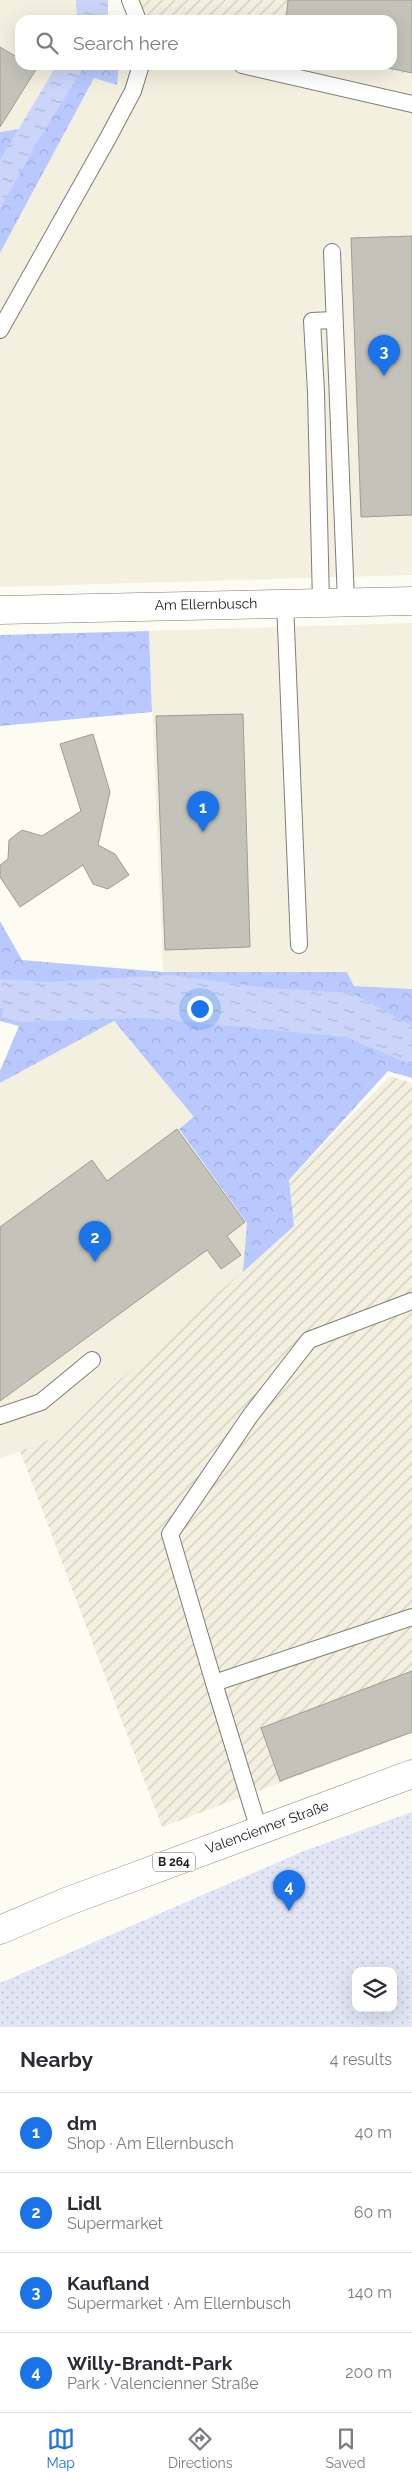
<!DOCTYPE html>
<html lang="en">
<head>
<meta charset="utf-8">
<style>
  body { margin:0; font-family:Raleway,sans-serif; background:#f2f2f3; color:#2b2b33 }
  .controls { position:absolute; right:15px; bottom:15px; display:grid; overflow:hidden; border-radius:10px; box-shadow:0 5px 20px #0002 }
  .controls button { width:45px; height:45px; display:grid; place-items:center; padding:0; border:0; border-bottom:1px solid #e1e1e2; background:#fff; color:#2b2b33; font:25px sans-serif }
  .you { position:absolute; left:199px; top:1008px; width:18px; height:18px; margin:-12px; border:4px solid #fff; border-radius:50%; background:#1a73e8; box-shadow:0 0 0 8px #1a73e833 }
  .badge { display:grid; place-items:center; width:32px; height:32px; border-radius:50%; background:#1a73e8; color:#fff; font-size:16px; font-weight:700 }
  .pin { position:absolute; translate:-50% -41px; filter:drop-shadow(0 1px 2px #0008) }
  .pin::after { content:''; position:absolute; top:26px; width:18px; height:15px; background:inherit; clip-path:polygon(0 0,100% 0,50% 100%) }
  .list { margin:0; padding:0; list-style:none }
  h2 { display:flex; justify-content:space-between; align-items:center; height:65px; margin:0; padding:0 20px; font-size:21px }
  h2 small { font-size:16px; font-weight:400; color:#7c7c81 }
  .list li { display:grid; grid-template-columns:32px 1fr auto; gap:15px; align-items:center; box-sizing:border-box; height:80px; padding:0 20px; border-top:1px solid #e1e1e2 }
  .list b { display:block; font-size:19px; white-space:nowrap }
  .list p { margin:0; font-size:16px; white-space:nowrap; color:#7c7c81 }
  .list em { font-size:16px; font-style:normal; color:#7c7c81 }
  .icon { flex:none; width:28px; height:28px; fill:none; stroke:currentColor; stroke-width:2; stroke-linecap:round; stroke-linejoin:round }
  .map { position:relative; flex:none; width:412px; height:2027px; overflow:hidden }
  .search { position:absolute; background:#fff; box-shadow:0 5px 20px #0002; left:15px; right:15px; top:15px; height:55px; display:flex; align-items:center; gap:12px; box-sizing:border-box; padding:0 18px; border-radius:15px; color:#7c7c81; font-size:19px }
  .sheet { height:385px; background:#fff }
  nav { display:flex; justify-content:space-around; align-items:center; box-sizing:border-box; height:70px; border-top:1px solid #e1e1e2; background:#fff; font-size:14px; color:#7c7c81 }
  nav a { display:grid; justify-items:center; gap:2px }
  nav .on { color:#1a73e8 }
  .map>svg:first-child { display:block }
  .built { fill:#f3f0df }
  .industrial { fill:url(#industrial-furrows) }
  .forest { fill:url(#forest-crowns) }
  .park { fill:url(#park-dots); fill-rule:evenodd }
  .water { fill:url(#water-ripples) }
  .building { fill:#c4c3b9; stroke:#9e9c93 }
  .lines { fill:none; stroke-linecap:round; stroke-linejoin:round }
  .service-casing { stroke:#7f7e75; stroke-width:18 }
  .minor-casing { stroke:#7f7e75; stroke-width:29 }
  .primary-casing { stroke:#7f7e75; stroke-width:29 }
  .service { stroke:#fff; stroke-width:16 }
  .minor { stroke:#fff; stroke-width:28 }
  .primary { stroke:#fff; stroke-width:28 }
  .labels { text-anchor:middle; stroke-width:4.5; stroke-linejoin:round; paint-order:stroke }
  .shield { fill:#fff; stroke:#656562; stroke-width:1 }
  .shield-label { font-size:12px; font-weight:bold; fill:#23231f }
  .street-label { font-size:14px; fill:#23231f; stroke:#fff }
</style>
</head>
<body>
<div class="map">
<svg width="412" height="2027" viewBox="0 0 412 2027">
  <defs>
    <pattern id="industrial-furrows" width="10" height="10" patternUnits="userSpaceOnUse" patternTransform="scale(1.25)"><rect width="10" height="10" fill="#f3f0df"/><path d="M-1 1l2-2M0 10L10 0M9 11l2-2" fill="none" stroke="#d0cebf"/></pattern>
    <pattern id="forest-crowns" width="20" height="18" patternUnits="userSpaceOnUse" patternTransform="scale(1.25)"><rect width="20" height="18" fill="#b9c9ff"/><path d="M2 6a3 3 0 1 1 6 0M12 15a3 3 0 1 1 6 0" fill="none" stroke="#9facda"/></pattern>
    <pattern id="park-dots" width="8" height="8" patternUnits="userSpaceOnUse" patternTransform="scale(1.25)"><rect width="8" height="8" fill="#e1e5f4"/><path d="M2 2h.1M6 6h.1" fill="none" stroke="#c1c4d1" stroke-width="1.8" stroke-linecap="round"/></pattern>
    <pattern id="water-ripples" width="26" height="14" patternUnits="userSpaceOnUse" patternTransform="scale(1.25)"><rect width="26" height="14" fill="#cad5f9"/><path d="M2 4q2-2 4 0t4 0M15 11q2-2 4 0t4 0" fill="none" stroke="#adb7d5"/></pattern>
  </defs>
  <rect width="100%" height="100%" fill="#fdfcf2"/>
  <g class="built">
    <path d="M0,0H76L79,17L77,20H20V65H57L19,129L0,132Z"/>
    <path d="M119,65H360L412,75V575L0,587V253L94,78L117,85Z"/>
    <path d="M412,623V989L354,986L347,972H163L149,631Z"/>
    <path d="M113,1021L195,1117L179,1130L248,1223L243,1272L55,1437L0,1459V1083Z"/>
  </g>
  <g class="industrial">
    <path d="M138,0H412V75L360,65H392V20H150Z"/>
    <path d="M390,1076L412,1083V1733L162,1827L20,1451L55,1437L294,1226L289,1180Z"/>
  </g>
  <g class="forest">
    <path d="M57,65H119L117,85L94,78L0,253V132L19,129Z"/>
    <path d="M149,631L152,712L0,726V635Z"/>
    <path d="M0,921L22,960L163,972H347L354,986L412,989V1078L388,1071L289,1180L294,1226L243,1272L247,1223L179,1129L194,1117L114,1021L0,1083V1071L19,1026L0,1021Z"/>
  </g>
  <path class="park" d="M412,1812V2027H0V1983L304,1851ZM356,1971H393V2008H356Z"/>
  <g class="water">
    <path d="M76,0H108V20H77Z"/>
    <path d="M57,65H85L38,141L0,209V160Z"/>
    <path d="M170,975L269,988L352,993L412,1026V1065L346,1037L142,1018L22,1022L1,1018L4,1009L0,1008V979L49,982Z"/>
  </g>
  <g class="building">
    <path d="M288,0H412V73L375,65H392V20H286Z"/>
    <path d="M0,47L20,59V65H31L37,68L0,127Z"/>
    <path d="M412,236V515L361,517L351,238Z"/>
    <path d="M243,714L250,947L165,950L156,716Z"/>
    <path d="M93,734L110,792L98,845L115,854L129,875L108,889L93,884L83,865L20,907L0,877V865L8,859L9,840L22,830L42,836L81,811L60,744Z"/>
    <path d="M177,1129L245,1222L227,1236L241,1255L221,1269L207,1250L0,1401V1227L92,1160L107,1181Z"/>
    <path d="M412,1671V1732L280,1781L261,1728Z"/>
  </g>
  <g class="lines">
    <defs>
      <g id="service">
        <path d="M130,0L138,20"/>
        <path d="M242,65L412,104"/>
        <path d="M332,252L346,601"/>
        <path d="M0,330L108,138L133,91L141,65"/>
        <path d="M285,602L299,945"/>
        <path d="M321,602L316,392L312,321L334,320"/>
        <path d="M0,1416L41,1402L92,1360"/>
        <path d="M214,1683L170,1534L250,1416L309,1340L412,1301"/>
        <path d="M259,1830L214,1683L412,1617"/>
      </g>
      <path id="minor" d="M0,610L412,601"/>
      <path id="primary" d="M0,1930L66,1902L412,1774"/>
    </defs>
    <use href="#service" class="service-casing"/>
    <use href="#minor" class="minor-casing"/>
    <use href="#primary" class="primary-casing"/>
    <use href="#service" class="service"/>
    <use href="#minor" class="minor"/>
    <use href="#primary" class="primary"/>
  </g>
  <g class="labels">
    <rect class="shield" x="153" y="1852.5" width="42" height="19" rx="4"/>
    <g class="shield-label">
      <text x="174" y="1866">B 264</text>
    </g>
    <g class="street-label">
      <text transform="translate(206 604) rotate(-1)" y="5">Am Ellernbusch</text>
      <text transform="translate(267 1827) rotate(-20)" y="5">Valencienner Straße</text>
    </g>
  </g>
</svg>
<div class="controls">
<button><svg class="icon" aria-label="layers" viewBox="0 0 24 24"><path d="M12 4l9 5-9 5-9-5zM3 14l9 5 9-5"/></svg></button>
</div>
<div class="you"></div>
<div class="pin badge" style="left:203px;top:832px">1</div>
<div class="pin badge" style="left:95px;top:1262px">2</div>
<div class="pin badge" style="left:384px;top:376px">3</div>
<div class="pin badge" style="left:289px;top:1911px">4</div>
<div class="search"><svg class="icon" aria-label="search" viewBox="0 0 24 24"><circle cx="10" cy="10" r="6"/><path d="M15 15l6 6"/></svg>Search here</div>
</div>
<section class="sheet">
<h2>Nearby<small>4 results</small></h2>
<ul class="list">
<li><span class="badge">1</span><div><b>dm</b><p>Shop · Am Ellernbusch</p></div><em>40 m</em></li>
<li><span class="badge">2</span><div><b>Lidl</b><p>Supermarket</p></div><em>60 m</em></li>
<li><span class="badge">3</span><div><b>Kaufland</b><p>Supermarket · Am Ellernbusch</p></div><em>140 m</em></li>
<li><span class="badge">4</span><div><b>Willy-Brandt-Park</b><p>Park · Valencienner Straße</p></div><em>200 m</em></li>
</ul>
</section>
<nav>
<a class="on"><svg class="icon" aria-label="map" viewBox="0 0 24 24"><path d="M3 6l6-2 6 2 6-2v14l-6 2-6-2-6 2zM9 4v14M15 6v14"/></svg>Map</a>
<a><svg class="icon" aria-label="directions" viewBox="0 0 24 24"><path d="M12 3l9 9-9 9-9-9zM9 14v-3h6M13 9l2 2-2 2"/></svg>Directions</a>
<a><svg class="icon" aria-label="saved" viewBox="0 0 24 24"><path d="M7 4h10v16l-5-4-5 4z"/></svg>Saved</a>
</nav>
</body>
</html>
